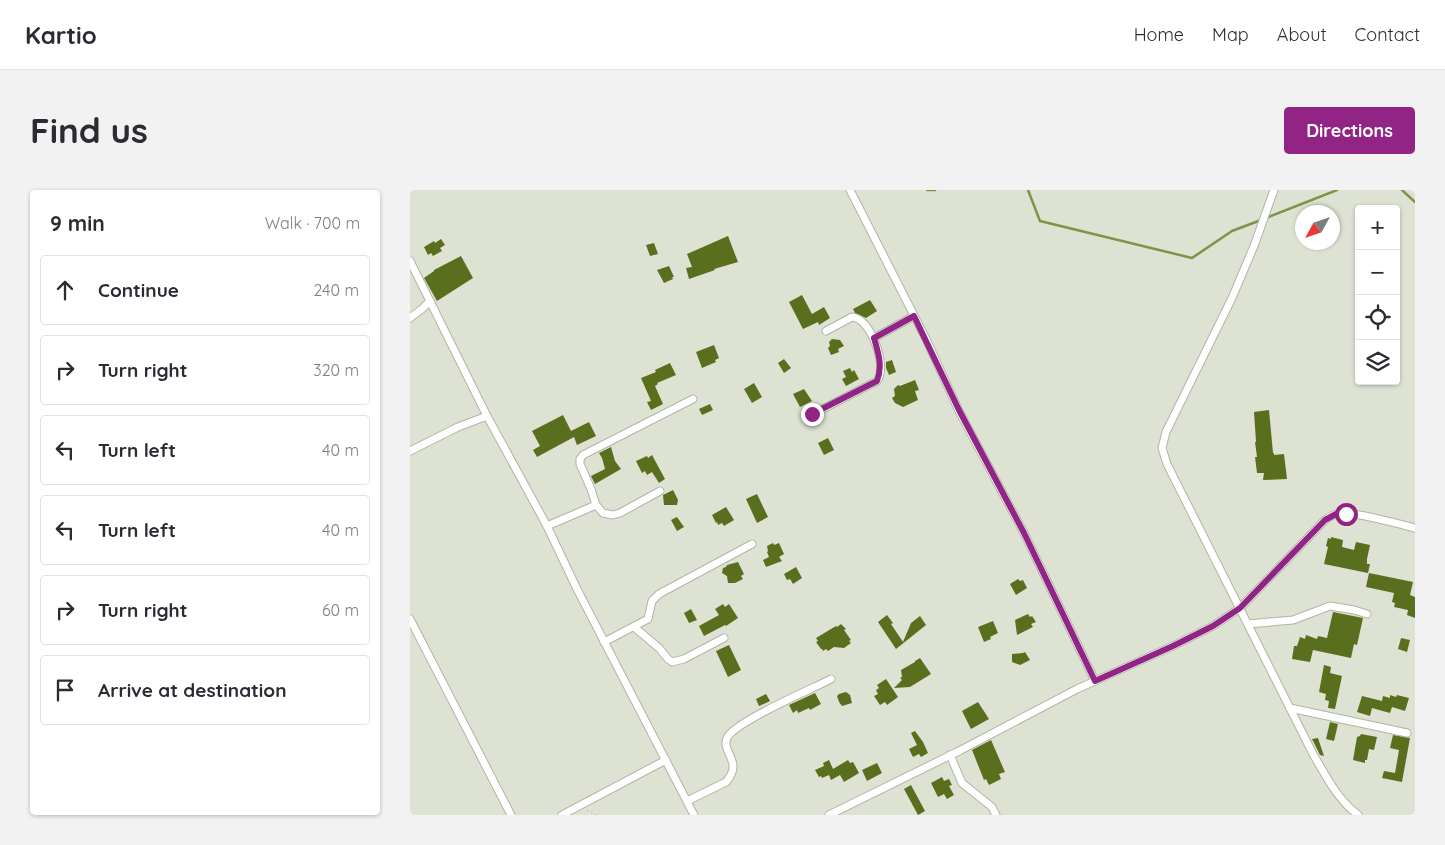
<!DOCTYPE html>
<html lang="en">
<head>
<meta charset="utf-8">
<style>
  body { margin:0; font-family:Quicksand,sans-serif; background:#f2f2f3; color:#2b2b33 }
  .controls { position:absolute; right:15px; top:15px; display:grid; overflow:hidden; border-radius:5px; box-shadow:0 1px 4px #0004 }
  .controls button { width:45px; height:45px; display:grid; place-items:center; padding:0; border:0; border-bottom:1px solid #e1e1e2; background:#fff; color:#2b2b33; font:25px sans-serif }
  .compass { position:absolute; left:885px; top:15px; width:45px; height:45px; border-radius:50%; background:#fff; box-shadow:0 1px 4px #0004; rotate:230deg }
  .stop { position:absolute; width:15px; height:15px; margin:-11px; border:4px solid #922486; border-radius:50%; background:#fff }
  .stop.end { background:#922486; border-color:#fff; box-shadow:0 1px 5px #0008 }
  .list { margin:0; padding:0; list-style:none }
  h2 { display:flex; justify-content:space-between; align-items:center; height:65px; margin:0; padding:0 20px; font-size:21px }
  h2 small { font-size:16px; font-weight:400; color:#7c7c81 }
  .list li { display:grid; grid-template-columns:32px 1fr auto; gap:15px; align-items:center; box-sizing:border-box; height:70px; margin:0 10px 10px; padding:0 10px; border:1px solid #e1e1e2; border-radius:5px }
  .list b { display:block; font-size:19px; white-space:nowrap }
  .list em { font-size:16px; font-style:normal; color:#7c7c81 }
  .icon { flex:none; width:28px; height:28px; fill:none; stroke:currentColor; stroke-width:2; stroke-linecap:round; stroke-linejoin:round }
  .map { position:relative; flex:none; width:1005px; height:625px; overflow:hidden; border-radius:5px }
  header { display:flex; align-items:center; gap:30px; box-sizing:border-box; height:70px; padding:0 25px; background:#fff; border-bottom:1px solid #e1e1e2 }
  header strong { font-size:24px }
  nav { display:flex; gap:28px; margin-inline-start:auto; font-size:18px }
  .intro { display:flex; align-items:center; justify-content:space-between; box-sizing:border-box; height:120px; padding:0 30px }
  h1 { margin:0; font-size:35px }
  .button { padding:12px 22px; border-radius:5px; background:#922486; color:#fff; font-size:18px; font-weight:700 }
  main { display:flex; gap:30px; padding:0 30px }
  aside { flex:1; background:#fff; border-radius:5px; box-shadow:0 1px 4px #0004 }
  .map>svg:first-child { display:block }
  .lines { fill:none; stroke-linecap:round; stroke-linejoin:round }
  .stream { stroke:#7e9446; stroke-width:2.5 }
  .building { fill:#5a6f1d }
  .street-casing { stroke:#b0b5a6; stroke-width:9 }
  .path { stroke:#a3a79b; stroke-width:1; stroke-dasharray:1 4; stroke-linecap:butt }
  .street { stroke:#fff; stroke-width:7 }
  .route { stroke:#922486; stroke-width:6 }
</style>
</head>
<body>
<header>
<strong>Kartio</strong>
<nav><a>Home</a><a>Map</a><a>About</a><a>Contact</a></nav>
</header>
<div class="intro"><h1>Find us</h1><a class="button">Directions</a></div>
<main>
<aside>
<h2>9 min<small>Walk · 700 m</small></h2>
<ul class="list">
<li><svg class="icon" aria-label="ahead" viewBox="0 0 24 24"><path d="M12 20V5M6 11l6-6 6 6"/></svg><div><b>Continue</b></div><em>240 m</em></li>
<li><svg class="icon" aria-label="right" viewBox="0 0 24 24"><path d="M7 20v-9h11M14 6l5 5-5 5"/></svg><div><b>Turn right</b></div><em>320 m</em></li>
<li><svg class="icon" aria-label="left" viewBox="0 0 24 24"><path d="M17 20v-9H6M10 6l-5 5 5 5"/></svg><div><b>Turn left</b></div><em>40 m</em></li>
<li><svg class="icon" aria-label="left" viewBox="0 0 24 24"><path d="M17 20v-9H6M10 6l-5 5 5 5"/></svg><div><b>Turn left</b></div><em>40 m</em></li>
<li><svg class="icon" aria-label="right" viewBox="0 0 24 24"><path d="M7 20v-9h11M14 6l5 5-5 5"/></svg><div><b>Turn right</b></div><em>60 m</em></li>
<li><svg class="icon" aria-label="arrive" viewBox="0 0 24 24"><path d="M6 21V4h12l-3 4 3 4H6"/></svg><div><b>Arrive at destination</b></div></li>
</ul>
</aside>
<div class="map">
<svg width="1005" height="625" viewBox="0 0 1005 625">
  <rect width="100%" height="100%" fill="#dde2d3"/>
  <g class="lines">
    <g class="stream">
      <path d="M517,0H525"/>
      <path d="M618,0L630,31L782,68L822,41L851,30"/>
      <path d="M992,0L1005,12"/>
      <path d="M856,28L927,0"/>
    </g>
  </g>
  <g class="building">
    <path d="M318,46L328,72L304,79L305,80L279,89L276,78L282,77L277,64Z"/>
    <path d="M31,49L35,55L30,58L32,61L23,66L21,63L18,65L14,57L24,51L25,53Z"/>
    <path d="M244,53L248,64L240,66L236,55Z"/>
    <path d="M51,66L63,88L27,111L14,88L24,81V80Z"/>
    <path d="M259,76L264,87H262L263,89L254,93L247,80Z"/>
    <path d="M392,105L402,124L414,117L420,128L409,135L408,132L393,139L379,112Z"/>
    <path d="M460,110L467,121L456,128L445,123L443,119Z"/>
    <path d="M422,149L430,150L434,156L428,159L429,162L421,165L418,158L420,156L419,152Z"/>
    <path d="M304,155L309,168L305,170L306,172L292,178L286,162Z"/>
    <path d="M374,169L381,178L374,183L368,173Z"/>
    <path d="M482,170L486,182L479,185L476,178V172Z"/>
    <path d="M260,173L266,185L247,193L248,194L245,196L253,214L241,220L237,212L241,211L231,188L246,182L245,180Z"/>
    <path d="M440,178L442,182L444,180L449,189L436,196L432,189L436,187L433,181Z"/>
    <path d="M505,190L509,200L505,201L508,210L493,217L485,213L482,208L485,206L484,199L488,195L490,196Z"/>
    <path d="M344,193L352,207L342,213L334,199Z"/>
    <path d="M394,199L402,211L390,217L383,204Z"/>
    <path d="M300,214L303,220L292,225L289,219Z"/>
    <path d="M859,220L863,263H864V265L874,264L877,289L853,290L854,283H847L845,267H847L845,252H846L844,222Z"/>
    <path d="M153,225L161,241L179,232L186,246L167,255L164,247L127,267L123,260L130,256L122,241Z"/>
    <path d="M418,248L424,260L414,265L408,253Z"/>
    <path d="M201,257L205,271L211,279L185,294L181,286L195,279L192,268L189,263Z"/>
    <path d="M242,265L255,289L249,293L242,282L237,285L235,281L232,283L226,271L237,266L238,268Z"/>
    <path d="M263,300L268,310L267,315H254L253,305Z"/>
    <path d="M347,304L358,327L347,333L336,309Z"/>
    <path d="M316,317L324,330L314,336L312,333L308,335L307,332L306,333L302,325Z"/>
    <path d="M267,327L274,337L267,341L261,330Z"/>
    <path d="M921,347L933,350L932,357L944,360L946,352L960,355L957,369V374H960L958,383L914,374L918,357L916,356L918,348L921,349Z"/>
    <path d="M363,353L364,355L369,353L374,364L369,367L372,371L356,377L353,370L359,367L357,362L358,361L357,356Z"/>
    <path d="M328,372L334,384L331,386L333,389L325,393H318L317,386L312,383L313,378L316,377L317,375Z"/>
    <path d="M386,377L392,388L383,394L380,389L377,390L374,384Z"/>
    <path d="M959,383L1003,392L1000,405L1005,407V428L997,425L998,420L984,417L985,413L982,412L984,403L956,397Z"/>
    <path d="M608,389L610,391L613,390L617,398L606,405L600,394Z"/>
    <path d="M313,414L315,417L319,414L328,428L316,436L315,435L294,446L289,436L309,425L305,419Z"/>
    <path d="M281,419L287,430L279,433L274,423Z"/>
    <path d="M923,422L953,428L947,455L944,454L941,468L903,460L900,472L882,469L884,456H887L890,447L895,449L896,445L907,449L908,446L917,448Z"/>
    <path d="M618,424L620,427L622,426L626,432L621,434L623,437L607,445L605,430Z"/>
    <path d="M477,425L483,433L481,434L493,452L501,433L510,426L516,435L486,459L468,432Z"/>
    <path d="M583,431L588,443L580,447L581,449L574,452L568,437Z"/>
    <path d="M431,434L436,439L434,440L441,450L439,451L441,453L434,458L424,457L418,461L416,459L413,461L412,459H411L406,452L408,451L406,448L426,436L427,437Z"/>
    <path d="M991,448L1000,450L997,462L988,459Z"/>
    <path d="M319,455L331,480L318,487L306,461Z"/>
    <path d="M615,462L620,470L610,475L602,472V464L613,463Z"/>
    <path d="M510,468L521,484L500,497L484,498L492,490L490,488L492,487L491,480L505,472V471Z"/>
    <path d="M914,475L921,477L920,483L932,486L925,519L918,518L919,511L915,510L916,504L909,502Z"/>
    <path d="M476,489L488,507L477,515L475,512L470,515L464,506L468,504L466,500L469,498L467,495Z"/>
    <path d="M436,502L440,505L442,513L432,516L429,512L427,506L429,504Z"/>
    <path d="M405,503L411,514L400,520L399,518L388,523L387,520L383,523L379,515Z"/>
    <path d="M356,504L360,511L349,516L346,509Z"/>
    <path d="M980,505L986,507L987,505L999,508L995,521L982,517L980,523L962,518L960,526L947,522L952,506L972,511L973,506L980,508Z"/>
    <path d="M568,512L579,529L561,539L552,521Z"/>
    <path d="M920,532L928,534L924,551L916,549Z"/>
    <path d="M505,541L513,552L518,563L511,567L509,564L503,567L499,559L507,555L501,543Z"/>
    <path d="M951,544L967,547L964,560L959,559L957,570H955V573L943,570L947,547L950,546Z"/>
    <path d="M983,545L1000,548L992,592L972,588L974,581L985,583L989,560L980,558Z"/>
    <path d="M908,548L914,566L910,565L902,549Z"/>
    <path d="M581,550L595,582L589,584L591,589L579,595L576,589L574,590L562,560Z"/>
    <path d="M419,570L423,579L438,570L440,573L443,572L449,583L434,592L430,585L421,590L419,585L412,588L411,586L409,587L405,580L414,576L413,573Z"/>
    <path d="M467,573L472,583L457,591L452,580Z"/>
    <path d="M532,587L534,591L539,589L542,595L539,596L544,605L537,609L534,604L528,607L521,593Z"/>
    <path d="M501,595L515,621L508,625L494,599Z"/>
  </g>
  <g class="lines">
    <defs>
      <g id="street">
        <path d="M440,0L516,149L549,221L614,343L685,491"/>
        <path d="M864,0L844,56L822,108L756,242L752,258L757,274L903,564C916,586 927,609 948,625"/>
        <path d="M0,71L77,226"/>
        <path d="M0,128L12,119L20,111"/>
        <path d="M464,148L504,126"/>
        <path d="M403,224L467,191C468,189 470,187 470,184C474,168 460,129 442,127L416,141"/>
        <path d="M0,261L48,237L77,226L137,336L167,399L284,625"/>
        <path d="M250,301L210,323L203,325L193,323L186,315L181,299L170,274V269L173,265L283,209"/>
        <path d="M137,336L186,315"/>
        <path d="M0,429L101,625"/>
        <path d="M838,434L883,430L920,416L944,420L957,424"/>
        <path d="M224,437L249,458L258,469L262,472L274,469L314,448"/>
        <path d="M194,452L238,429L242,411L249,404L342,354"/>
        <path d="M880,518L997,543"/>
        <path d="M540,565L552,593L582,617L586,625"/>
        <path d="M277,611L316,592C334,571 311,563 317,548C324,532 402,499 421,489"/>
        <path d="M152,625L256,570"/>
        <path d="M419,625L549,561L667,499L763,456L803,436L830,418L915,330C918,328 922,325 926,324C941,320 988,334 1005,338"/>
      </g>
    </defs>
    <use href="#street" class="street-casing"/>
    <path class="path" d="M177,620L187,625"/>
    <use href="#street" class="street"/>
  </g>
  <g class="lines">
    <path class="route" d="M402,224L467,191C473,176 468,162 464,148L504,126L549,220L614,343L685,491L763,456L803,436L830,418L915,330L926,324H936"/>
  </g>
</svg>
<div class="controls">
<button>+</button>
<button>−</button>
<button><svg class="icon" aria-label="locate" viewBox="0 0 24 24"><circle cx="12" cy="12" r="6"/><path d="M12 2v4M12 18v4M2 12h4M18 12h4"/></svg></button>
<button><svg class="icon" aria-label="layers" viewBox="0 0 24 24"><path d="M12 4l9 5-9 5-9-5zM3 14l9 5 9-5"/></svg></button>
</div>
<svg class="compass" viewBox="-18 -18 36 36"><path d="M0-13l5 13h-10z" fill="#e53935"/><path d="M0 13l5-13h-10z" fill="#7c7c81"/></svg>
<div class="stop" style="left:936px;top:324px"></div>
<div class="stop end" style="left:402px;top:224px"></div>
</div>
</main>
</body>
</html>
